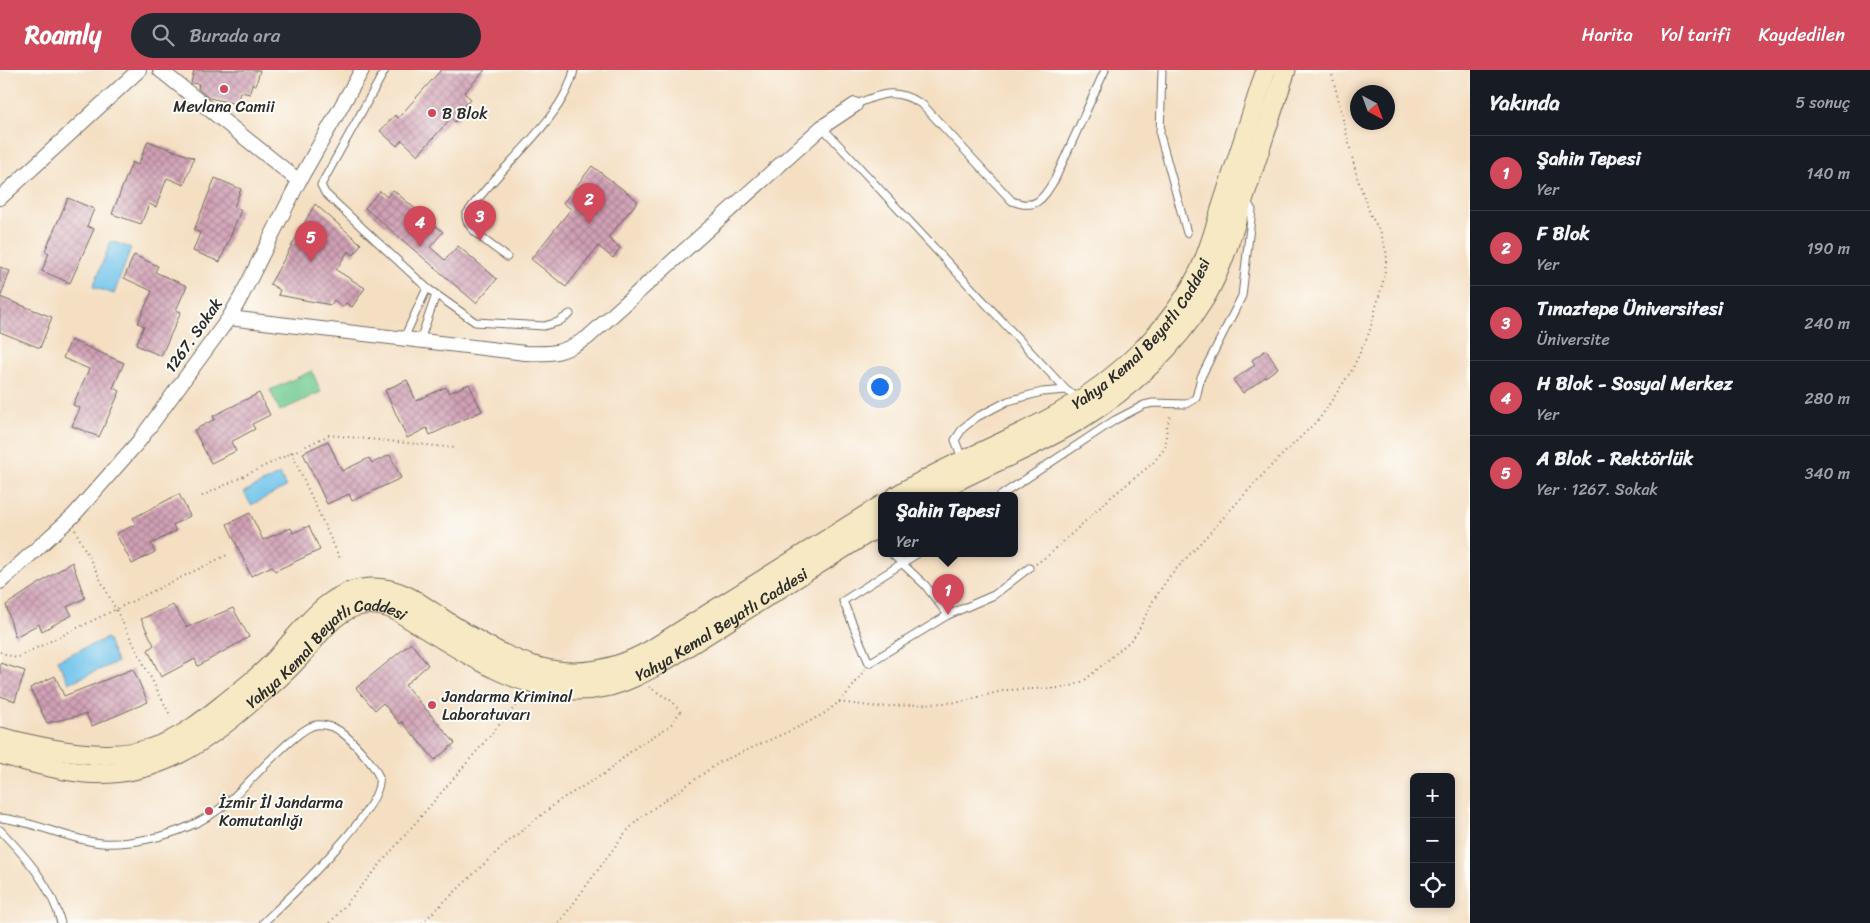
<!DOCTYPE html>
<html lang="tr">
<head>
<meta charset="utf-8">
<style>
  body { margin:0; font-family:Sriracha,sans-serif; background:#242831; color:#f1f3f6 }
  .controls { position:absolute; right:15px; bottom:15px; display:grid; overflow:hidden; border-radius:8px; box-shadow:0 2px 8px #0003 }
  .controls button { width:45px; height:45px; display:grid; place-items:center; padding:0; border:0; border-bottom:1px solid #363941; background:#171b24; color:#f1f3f6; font:25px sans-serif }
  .compass { position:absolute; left:1350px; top:15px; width:45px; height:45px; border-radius:50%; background:#171b24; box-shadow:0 2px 8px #0003; rotate:139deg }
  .you { position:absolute; left:879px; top:316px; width:18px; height:18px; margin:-12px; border:4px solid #fff; border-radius:50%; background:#1a73e8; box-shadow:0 0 0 8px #1a73e833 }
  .badge { display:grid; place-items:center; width:32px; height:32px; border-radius:50%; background:#d1495b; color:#fff; font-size:16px; font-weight:700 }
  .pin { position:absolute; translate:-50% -41px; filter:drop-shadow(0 1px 2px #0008) }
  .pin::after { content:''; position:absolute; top:26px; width:18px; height:15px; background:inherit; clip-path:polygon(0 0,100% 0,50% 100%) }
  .popup { position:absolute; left:878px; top:422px; width:140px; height:65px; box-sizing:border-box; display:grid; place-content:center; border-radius:8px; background:#171b24; filter:drop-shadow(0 1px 4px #0005); font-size:16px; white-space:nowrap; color:#9ea1a6 }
  .popup b { font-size:19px; color:#f1f3f6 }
  .popup::after { content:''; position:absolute; left:50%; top:100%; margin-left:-10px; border:10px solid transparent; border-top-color:#171b24 }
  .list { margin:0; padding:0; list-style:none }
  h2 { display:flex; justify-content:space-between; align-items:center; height:65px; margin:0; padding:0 20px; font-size:21px }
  h2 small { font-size:16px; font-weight:400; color:#9ea1a6 }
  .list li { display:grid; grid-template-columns:32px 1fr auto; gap:15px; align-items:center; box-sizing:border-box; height:75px; padding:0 20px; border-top:1px solid #363941 }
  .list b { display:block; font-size:19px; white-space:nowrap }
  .list p { margin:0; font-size:16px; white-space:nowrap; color:#9ea1a6 }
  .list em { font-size:16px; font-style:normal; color:#9ea1a6 }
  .icon { flex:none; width:28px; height:28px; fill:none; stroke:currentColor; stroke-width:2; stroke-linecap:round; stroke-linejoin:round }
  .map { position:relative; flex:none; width:1470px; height:853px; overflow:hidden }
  header { display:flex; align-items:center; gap:30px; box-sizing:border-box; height:70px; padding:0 25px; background:#d1495b; color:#fff }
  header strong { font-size:24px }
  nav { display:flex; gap:28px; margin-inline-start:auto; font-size:18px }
  .search { width:350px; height:45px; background:#242831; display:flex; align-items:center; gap:12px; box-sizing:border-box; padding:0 18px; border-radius:28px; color:#9ea1a6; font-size:19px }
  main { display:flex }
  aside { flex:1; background:#171b24 }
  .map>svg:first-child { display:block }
  .green { fill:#72cb92; stroke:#4e7b5e }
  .water { fill:#6ec2eb; stroke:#4c768b }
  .building { fill:url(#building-cross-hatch) }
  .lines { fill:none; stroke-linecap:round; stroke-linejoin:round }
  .lane-casing { stroke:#716a60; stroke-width:9 }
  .street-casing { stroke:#716a60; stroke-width:16 }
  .secondary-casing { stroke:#716a60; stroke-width:21 }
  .path { stroke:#716a60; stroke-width:2; stroke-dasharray:1 4; stroke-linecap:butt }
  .lane { stroke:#fff; stroke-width:7 }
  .street { stroke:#fff; stroke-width:14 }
  .secondary { stroke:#f6e9c3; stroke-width:19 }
  .poi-dot { fill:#d1495b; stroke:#fdfcf7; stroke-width:2 }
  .labels { text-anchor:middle; stroke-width:4; stroke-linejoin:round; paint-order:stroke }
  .poi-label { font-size:16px; fill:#2b2b2b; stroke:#fdfcf7; text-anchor:start }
  .street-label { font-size:16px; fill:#2b2b2b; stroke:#fdfcf7 }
</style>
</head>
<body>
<header>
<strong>Roamly</strong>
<div class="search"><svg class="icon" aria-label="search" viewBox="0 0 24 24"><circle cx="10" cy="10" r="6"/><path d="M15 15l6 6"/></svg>Burada ara</div>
<nav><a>Harita</a><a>Yol tarifi</a><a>Kaydedilen</a></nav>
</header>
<main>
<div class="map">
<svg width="1470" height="853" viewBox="0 0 1470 853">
  <defs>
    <pattern id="building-cross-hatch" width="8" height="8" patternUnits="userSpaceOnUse" patternTransform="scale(1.25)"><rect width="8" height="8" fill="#d0a0b5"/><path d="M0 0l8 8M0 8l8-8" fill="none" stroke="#a98393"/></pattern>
  </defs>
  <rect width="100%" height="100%" fill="#fdfcf7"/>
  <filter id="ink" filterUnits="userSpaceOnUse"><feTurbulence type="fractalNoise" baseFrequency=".02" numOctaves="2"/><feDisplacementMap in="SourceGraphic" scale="10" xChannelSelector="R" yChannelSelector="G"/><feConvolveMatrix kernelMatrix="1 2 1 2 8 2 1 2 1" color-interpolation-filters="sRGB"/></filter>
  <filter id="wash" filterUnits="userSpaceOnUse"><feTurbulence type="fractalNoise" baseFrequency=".0096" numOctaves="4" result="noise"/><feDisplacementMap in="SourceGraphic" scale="20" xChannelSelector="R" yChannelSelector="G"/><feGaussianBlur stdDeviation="1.12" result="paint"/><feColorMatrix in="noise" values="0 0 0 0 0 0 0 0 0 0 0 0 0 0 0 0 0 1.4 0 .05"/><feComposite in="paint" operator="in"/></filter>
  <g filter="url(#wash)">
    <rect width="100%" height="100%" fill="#f4dfc3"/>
    <path class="green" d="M312,301L321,322L280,341L270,320Z"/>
    <g class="water">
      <path d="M111,171L131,178L114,224L93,217Z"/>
      <path d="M280,404L286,417L251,435L244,422Z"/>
      <path d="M107,568L117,592L69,613L57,590Z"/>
    </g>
    <g id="blocks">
      <g class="building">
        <path d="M194,0H260L256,15L252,14L250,24L240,22L237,34L209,28L198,19L199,14L191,13Z"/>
        <path d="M441,0H485L464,23L471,29L462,39L464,41L455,52L451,48L418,85L402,70L397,76L380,61L395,45L398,48Z"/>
        <path d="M148,71L194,88L184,115L167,108L156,137L149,134L141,154L112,144L132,92L138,95Z"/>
        <path d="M592,96L638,131L608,168L620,178L613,188L598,176L566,217L531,189L571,139L563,133Z"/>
        <path d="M215,108L241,119L234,137L241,140L220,192L193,181L200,163L194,160Z"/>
        <path d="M393,120L443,162L430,177L445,190L458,176L497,209L476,233L365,138L380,121L387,127Z"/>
        <path d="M68,128L94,139L87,156L94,159L70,213L42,201L49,183L45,181Z"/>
        <path d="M315,134L361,174L354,185L348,181L336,200L365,218L352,237L346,233L343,237L334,230L331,235L278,225L280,220L270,214Z"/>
        <path d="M134,185L158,196L155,202L187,216L176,240L181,242L161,286L136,275L144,256L138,253L152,221L124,208Z"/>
        <path d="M0,197L10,201L1,226H0Z"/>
        <path d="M0,227L52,247L40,278L0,262Z"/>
        <path d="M71,270L124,293L113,318L120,321L99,367L72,356L80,338L73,335L89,299L63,288Z"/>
        <path d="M1266,280L1278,298L1243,323L1233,310L1255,295L1252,290Z"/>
        <path d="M407,310L416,331L446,317L449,323L469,314L482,341L430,365L427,358L407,368L385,320Z"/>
        <path d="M259,323L270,345L252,354L255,359L231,372L236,381L211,393L194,360L215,349L213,346Z"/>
        <path d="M328,371L342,401L369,388L372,393L390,385L401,408L352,431L349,424L327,434L303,383Z"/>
        <path d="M179,424L190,446L173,455L176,461L151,474L155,482L132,494L116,464L136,454L133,448Z"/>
        <path d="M250,443L263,470L291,458L293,463L309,456L320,480L275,501L272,496L251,506L227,454Z"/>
        <path d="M72,492L85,528L67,537L72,545L42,561L39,554L15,567L6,535Z"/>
        <path d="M173,535L187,557L233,538L249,567L198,596L195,589L161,607L148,580L154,575L141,549Z"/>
        <path d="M411,573L428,595L405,615L455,673L435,690L402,652L400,654L383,633L375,640L356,618Z"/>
        <path d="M0,593L25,601L15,631L0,626Z"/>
        <path d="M133,599L148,632L92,656L86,644L47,653L30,618L55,606L64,626Z"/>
      </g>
    </g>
  </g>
  <g filter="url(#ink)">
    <use href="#blocks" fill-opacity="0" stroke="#716a60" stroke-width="1"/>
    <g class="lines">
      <defs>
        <g id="lane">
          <path d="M385,0L321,115L325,123L427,218L475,252L544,256L558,252L570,244"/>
          <path d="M1162,0L1160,65L1187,163"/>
          <path d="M855,35C882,22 897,18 923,35L1012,131C1037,141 1043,128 1055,109L1105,0"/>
          <path d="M822,57L1066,320"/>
          <path d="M507,187C496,178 464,159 466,145C495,100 563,51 574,0"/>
          <path d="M404,268L427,218"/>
          <path d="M420,270L436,225"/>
          <path d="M963,391L955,370L963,358L977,347L1008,331L1042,322L1066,320L1079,328"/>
          <path d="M1000,426L1115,350L1144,335L1153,333L1186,334L1196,328L1201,307L1242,226L1252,140L1246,130"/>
          <path d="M872,461L882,474"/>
          <path d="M892,484L925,515L948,545"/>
          <path d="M917,484L843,531L869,593L948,545L994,525L1029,498"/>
          <path d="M0,748C35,751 67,770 102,773C117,774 133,772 148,769C175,764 204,752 226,734C245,718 297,657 316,655C324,654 335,657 341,662C351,669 377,697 379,708C385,738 287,830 263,853"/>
          <path d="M0,760C26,787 52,816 61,853"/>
        </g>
        <g id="street">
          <path d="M160,0L299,111"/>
          <path d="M0,128L139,0"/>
          <path d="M229,248L525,283C554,284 561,284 587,268L822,57L855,35"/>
          <path d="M0,512L73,446L139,371L229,248L242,225L299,111L362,0"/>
        </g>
        <g id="secondary">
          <path id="s1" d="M896,426C949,393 1008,373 1061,342C1116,310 1169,261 1198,204C1209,182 1215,157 1223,133C1237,89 1252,44 1266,0"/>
          <path d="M929,426C978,397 1033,379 1081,349C1130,319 1175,277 1205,228C1222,199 1231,166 1242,133C1257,89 1271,44 1286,0"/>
          <path d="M0,667C48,680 116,695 163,674C187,664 206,648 226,632C245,617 266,601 282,582C307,554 331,519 371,518C399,517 418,532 440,547C509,592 569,626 649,581L882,435"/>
          <path id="s2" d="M0,684C24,691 60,701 85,703C156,709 208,671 258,626C273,614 287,601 300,587C317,568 334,539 362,535C391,532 402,545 424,558C479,591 538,632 606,617C624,613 641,604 658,595L882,454"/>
        </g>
      </defs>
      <use href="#lane" class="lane-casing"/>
      <use href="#street" class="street-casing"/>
      <use href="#secondary" class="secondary-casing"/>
      <g class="path">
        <path d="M291,382L341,491"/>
        <path d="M202,426L329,365L456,378"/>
        <path d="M75,460L171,647"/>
        <path d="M1036,494L1050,484L1110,428L1153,393L1165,378L1167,356L1171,343"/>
        <path d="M0,582L16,588L227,485"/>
        <path d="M839,632L878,637L960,632L1006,620L1061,618L1075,615L1085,610L1129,572L1137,563L1153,531L1169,507L1268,399L1320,348L1352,300L1369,263L1384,208L1387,185L1381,163L1371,146L1357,107L1331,0"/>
        <path d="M330,853L511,641L524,628"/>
        <path d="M422,853L503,776L560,730L607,702L636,677L670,656L680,642L673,632L649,617"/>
        <path d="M559,853L625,763L641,747L720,692L801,656L825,643L839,632L851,619L865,599"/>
      </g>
      <use href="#lane" class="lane"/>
      <use href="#street" class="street"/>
      <use href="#secondary" class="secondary"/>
    </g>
  </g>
  <g class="poi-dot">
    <circle cx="224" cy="19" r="5"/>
    <circle cx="432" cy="43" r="5"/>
    <circle cx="432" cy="635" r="5"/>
    <circle cx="209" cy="741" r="5"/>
  </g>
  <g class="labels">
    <g class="poi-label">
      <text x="224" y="42" text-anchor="middle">Mevlana Camii</text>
      <text x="442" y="49">B Blok</text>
      <text x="442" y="632">Jandarma Kriminal<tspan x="442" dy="18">Laboratuvarı</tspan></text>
      <text x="219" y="738">İzmir İl Jandarma<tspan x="219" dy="18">Komutanlığı</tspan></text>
    </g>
    <g class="street-label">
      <text dy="6" stroke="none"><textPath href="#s1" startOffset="299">Yahya Kemal Beyatlı Caddesi</textPath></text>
      <text transform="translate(193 265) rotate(-55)" y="6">1267. Sokak</text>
      <text dy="6" stroke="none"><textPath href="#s2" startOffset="819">Yahya Kemal Beyatlı Caddesi</textPath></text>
      <text dy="6" stroke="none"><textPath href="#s2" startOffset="369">Yahya Kemal Beyatlı Caddesi</textPath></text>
    </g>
  </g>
</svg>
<div class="controls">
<button>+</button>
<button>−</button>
<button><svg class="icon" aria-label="locate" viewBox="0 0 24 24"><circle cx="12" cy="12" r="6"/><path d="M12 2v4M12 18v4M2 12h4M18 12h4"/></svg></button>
</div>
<svg class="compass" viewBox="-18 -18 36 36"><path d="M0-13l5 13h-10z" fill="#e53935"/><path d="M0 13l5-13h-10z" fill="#9ea1a6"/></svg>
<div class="you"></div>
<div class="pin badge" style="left:948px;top:545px">1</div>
<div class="popup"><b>Şahin Tepesi</b>Yer</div>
<div class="pin badge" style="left:589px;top:154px">2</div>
<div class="pin badge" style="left:480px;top:171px">3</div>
<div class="pin badge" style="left:420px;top:177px">4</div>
<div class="pin badge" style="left:311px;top:192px">5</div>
</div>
<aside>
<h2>Yakında<small>5 sonuç</small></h2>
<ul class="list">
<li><span class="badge">1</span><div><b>Şahin Tepesi</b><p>Yer</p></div><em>140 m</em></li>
<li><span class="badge">2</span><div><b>F Blok</b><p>Yer</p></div><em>190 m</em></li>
<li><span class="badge">3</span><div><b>Tınaztepe Üniversitesi</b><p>Üniversite</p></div><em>240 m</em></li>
<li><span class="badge">4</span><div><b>H Blok - Sosyal Merkez</b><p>Yer</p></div><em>280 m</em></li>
<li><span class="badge">5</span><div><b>A Blok - Rektörlük</b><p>Yer · 1267. Sokak</p></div><em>340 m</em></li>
</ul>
</aside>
</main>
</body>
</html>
